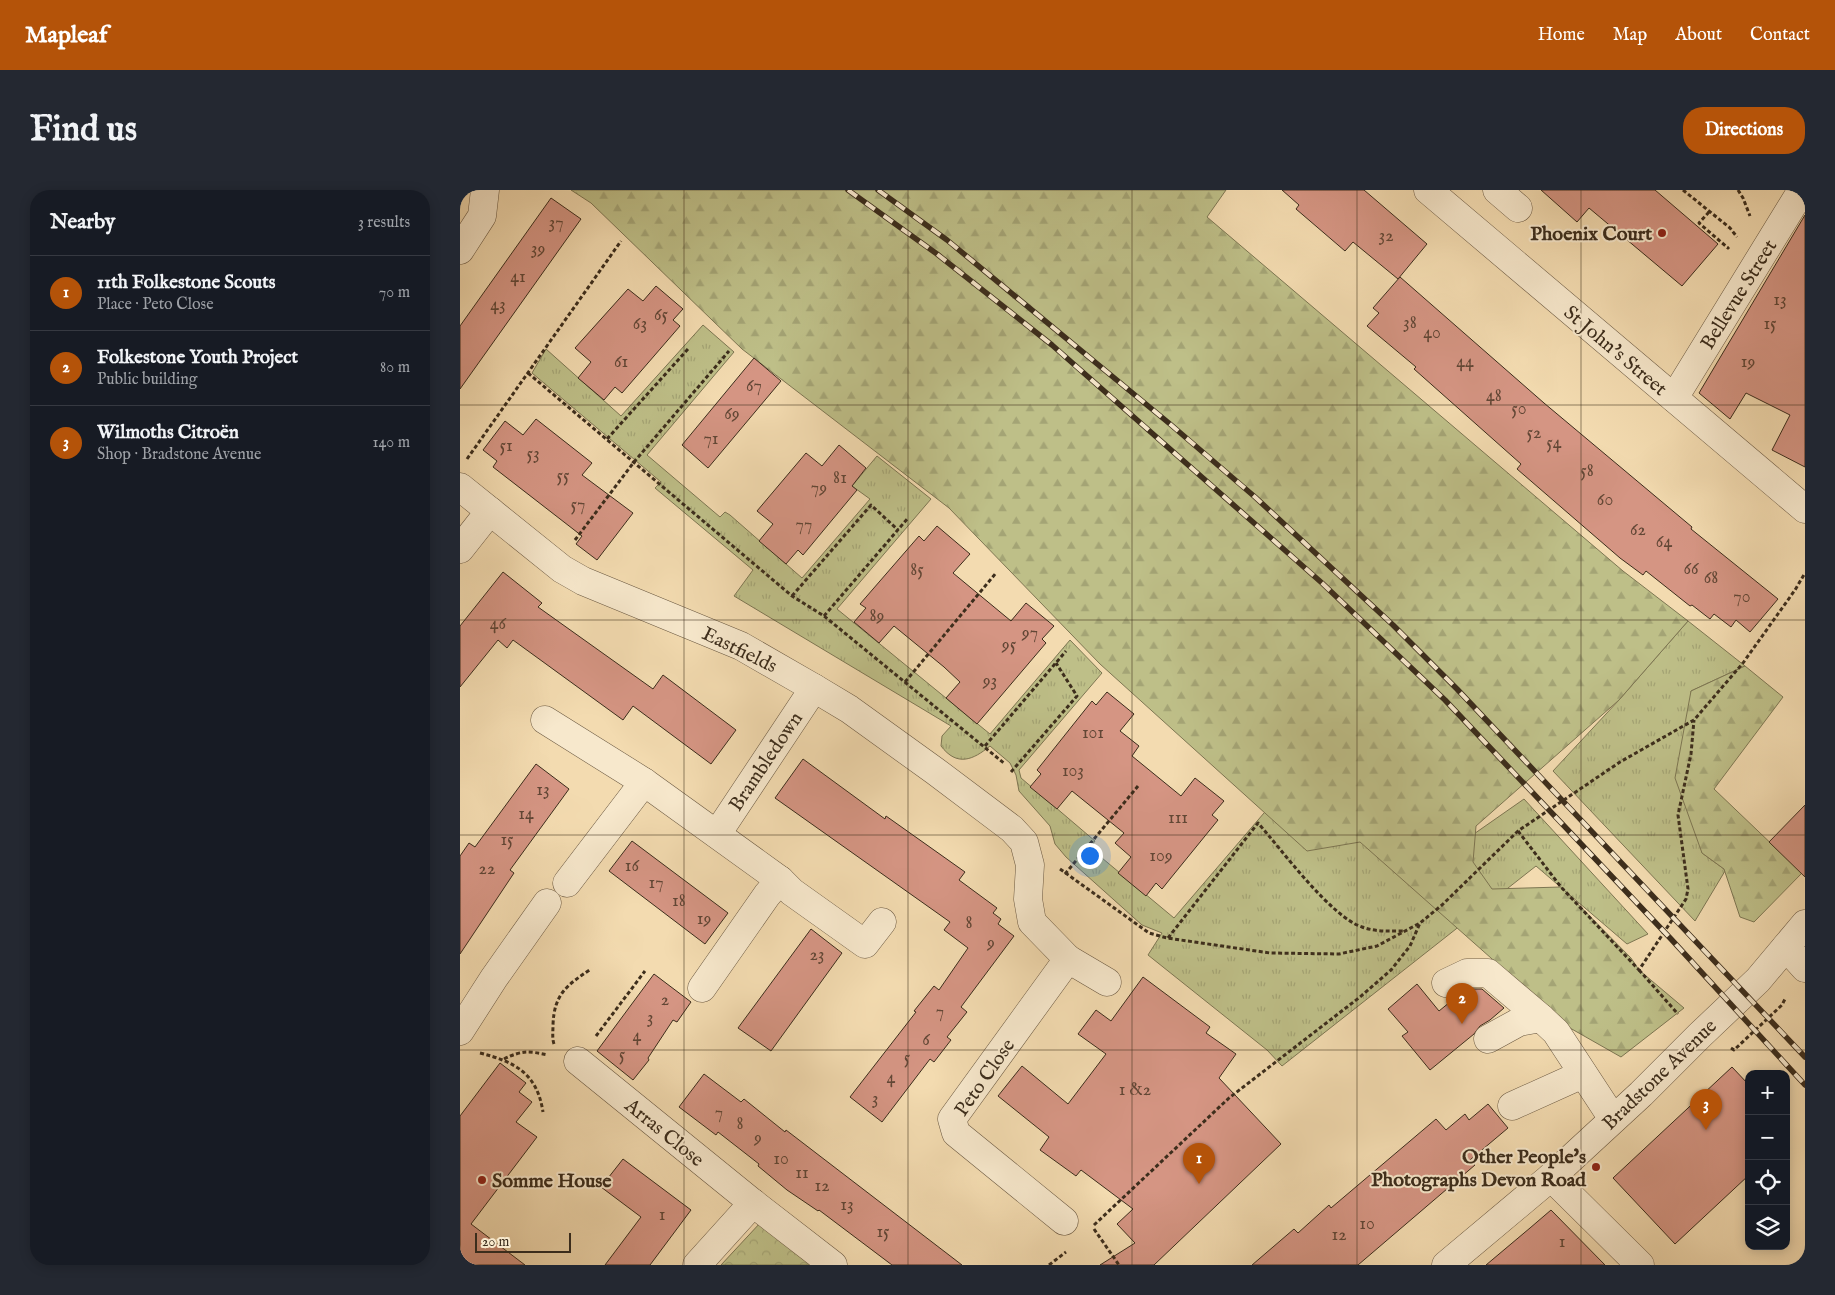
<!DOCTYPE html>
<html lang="en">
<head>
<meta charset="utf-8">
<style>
  body { margin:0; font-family:"IM FELL English",serif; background:#242831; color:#f1f3f6 }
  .controls { position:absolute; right:15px; bottom:15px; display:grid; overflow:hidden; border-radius:10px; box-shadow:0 2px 12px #0003 }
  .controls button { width:45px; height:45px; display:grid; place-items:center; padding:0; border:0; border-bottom:1px solid #363941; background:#171b24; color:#f1f3f6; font:25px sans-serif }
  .scale { position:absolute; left:15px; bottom:12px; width:96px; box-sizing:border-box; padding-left:5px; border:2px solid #3c2d1c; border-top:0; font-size:14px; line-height:18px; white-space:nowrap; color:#3c2d1c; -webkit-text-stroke:4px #f7e8cc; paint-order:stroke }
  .you { position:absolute; left:629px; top:665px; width:18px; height:18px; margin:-12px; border:4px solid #fff; border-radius:50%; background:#1a73e8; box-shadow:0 0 0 8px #1a73e833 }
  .badge { display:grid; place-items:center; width:32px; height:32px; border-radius:50%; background:#b45309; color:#fff; font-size:16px; font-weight:700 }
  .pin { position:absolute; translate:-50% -41px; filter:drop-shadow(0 1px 2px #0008) }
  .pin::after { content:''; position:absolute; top:26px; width:18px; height:15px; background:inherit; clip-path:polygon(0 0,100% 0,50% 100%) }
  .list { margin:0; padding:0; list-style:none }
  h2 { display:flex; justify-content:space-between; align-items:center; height:65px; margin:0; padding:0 20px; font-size:21px }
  h2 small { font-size:16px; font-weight:400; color:#9ea1a6 }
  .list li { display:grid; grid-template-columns:32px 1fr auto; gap:15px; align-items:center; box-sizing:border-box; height:75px; padding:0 20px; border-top:1px solid #363941 }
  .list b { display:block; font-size:19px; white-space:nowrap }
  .list p { margin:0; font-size:16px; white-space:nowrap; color:#9ea1a6 }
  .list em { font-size:16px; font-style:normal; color:#9ea1a6 }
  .icon { flex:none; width:28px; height:28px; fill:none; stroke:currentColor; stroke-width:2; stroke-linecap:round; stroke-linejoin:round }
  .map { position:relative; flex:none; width:1345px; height:1075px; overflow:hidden; border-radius:20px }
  header { display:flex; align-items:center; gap:30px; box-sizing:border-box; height:70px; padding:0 25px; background:#b45309; color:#fff }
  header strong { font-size:24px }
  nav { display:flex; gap:28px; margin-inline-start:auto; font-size:18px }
  .intro { display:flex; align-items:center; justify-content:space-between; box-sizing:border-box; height:120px; padding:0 30px }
  h1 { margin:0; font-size:35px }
  .button { padding:12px 22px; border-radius:20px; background:#b45309; color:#fff; font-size:18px; font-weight:700 }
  main { display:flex; gap:30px; padding:0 30px }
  aside { flex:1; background:#171b24; border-radius:20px; box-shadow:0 2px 12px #0003 }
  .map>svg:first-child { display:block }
  .grass { fill:url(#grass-tufts); stroke:#7d7652 }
  .forest { fill:url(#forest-firs); stroke:#7d7652 }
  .park { fill:url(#park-crowns); stroke:#7d7652 }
  .building { fill:#d59583; stroke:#3c2d1c }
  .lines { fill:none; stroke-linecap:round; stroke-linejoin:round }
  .minor-casing { stroke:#6a5841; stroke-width:29 }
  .path { stroke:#3c2d1c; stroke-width:3; stroke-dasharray:4 2.5; stroke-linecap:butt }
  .minor { stroke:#f7e8cc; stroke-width:28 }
  .rail-casing { stroke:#3c2d1c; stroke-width:5.5 }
  .rail { stroke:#f7e8cc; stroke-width:4; stroke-dasharray:11; stroke-linecap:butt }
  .grid { fill:none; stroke:#3c2d1c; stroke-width:1; stroke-opacity:0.55 }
  .poi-dot { fill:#8f2418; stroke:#f7e8cc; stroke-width:2 }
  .labels { text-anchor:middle; stroke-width:4; stroke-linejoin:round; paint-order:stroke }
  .number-label { font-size:18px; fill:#624736 }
  .poi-label { font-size:20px; font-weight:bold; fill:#3c2d1c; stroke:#f7e8cc; text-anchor:end }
  .street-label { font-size:20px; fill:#3c2d1c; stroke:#f7e8cc }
</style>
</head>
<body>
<header>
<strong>Mapleaf</strong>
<nav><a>Home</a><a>Map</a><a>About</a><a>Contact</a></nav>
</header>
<div class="intro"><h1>Find us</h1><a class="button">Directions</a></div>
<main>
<aside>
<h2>Nearby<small>3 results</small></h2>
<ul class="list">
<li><span class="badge">1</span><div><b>11th Folkestone Scouts</b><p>Place · Peto Close</p></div><em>70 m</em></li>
<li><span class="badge">2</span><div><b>Folkestone Youth Project</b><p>Public building</p></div><em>80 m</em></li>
<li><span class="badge">3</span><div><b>Wilmoths Citroën</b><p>Shop · Bradstone Avenue</p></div><em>140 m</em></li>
</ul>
</aside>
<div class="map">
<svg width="1345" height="1075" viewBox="0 0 1345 1075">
  <defs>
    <pattern id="grass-tufts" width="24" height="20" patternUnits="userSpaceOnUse" patternTransform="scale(1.25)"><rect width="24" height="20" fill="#bebf88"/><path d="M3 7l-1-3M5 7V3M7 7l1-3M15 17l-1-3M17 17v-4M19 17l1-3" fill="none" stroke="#a4a475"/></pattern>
    <pattern id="forest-firs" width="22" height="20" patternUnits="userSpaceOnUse" patternTransform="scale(1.25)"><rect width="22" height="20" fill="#bebf88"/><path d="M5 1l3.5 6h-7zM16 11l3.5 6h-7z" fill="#a4a475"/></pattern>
    <pattern id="park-crowns" width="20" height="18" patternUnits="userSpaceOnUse" patternTransform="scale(1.25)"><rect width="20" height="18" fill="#bebf88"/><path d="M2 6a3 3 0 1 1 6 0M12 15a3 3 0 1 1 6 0" fill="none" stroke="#a4a475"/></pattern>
  </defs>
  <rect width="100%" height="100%" fill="#f3dbb0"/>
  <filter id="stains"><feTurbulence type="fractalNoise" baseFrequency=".004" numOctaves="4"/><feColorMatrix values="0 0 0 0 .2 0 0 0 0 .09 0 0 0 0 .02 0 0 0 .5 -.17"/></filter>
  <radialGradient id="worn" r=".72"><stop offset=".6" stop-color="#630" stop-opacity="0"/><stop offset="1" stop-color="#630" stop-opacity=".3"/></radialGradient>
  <g class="grass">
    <path d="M243,135L274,162L187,265L260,327L265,322L270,325L342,388L410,309L392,296L417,266L471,309L377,419L530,544L610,450L642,483L559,580L561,588L635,651L630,658L714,728L804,623L845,582L1011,646L1064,609L1188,744L1167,754L1076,676L822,876L807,860L688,765L702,743L682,735L606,667L595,654L590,636L559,601L556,585L550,573L530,556C513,570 497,577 481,556L482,546L491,536L274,406L293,380L195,298L201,292L72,183L86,159L161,226Z"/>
    <path d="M1228,431L1285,476L1231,501L1242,663L1264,679L1265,681L1235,731L1093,581L1159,510Z"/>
  </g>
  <g class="forest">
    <path d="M111,0H766L747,27L1163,381L1228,431L1159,510L1016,636L1013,672L1032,699L1101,697L1171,768L1179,780L1224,818L1161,867L1110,838L900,652L847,661L640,474L489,318L282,159L131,13Z"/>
    <path d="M1285,476L1323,507L1254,599L1342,683L1294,732L1280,727L1264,679L1242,663L1215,588L1231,501Z"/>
  </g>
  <path class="park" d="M301,1032L356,1075H261Z"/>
  <g class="building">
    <path d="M822,0H904L967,54L938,89L893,52L885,61L836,19L839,15Z"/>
    <path d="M1081,0H1195L1258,54L1222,96L1129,18L1117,32Z"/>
    <path d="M91,8L121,29L0,199V136Z"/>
    <path d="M1345,25V277L1312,260L1330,225L1286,203L1270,229L1239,203Z"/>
    <path d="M940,87L1084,213L1232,337L1231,339L1318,409L1290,442L1276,430L1271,437L1254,424L1250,429L1232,415L1230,416L1186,381L1183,385L1160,368L1057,279L1061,274L954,179L956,177L907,136L919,123L913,118Z"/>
    <path d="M196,96L223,119L213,130L220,136L162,203L155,197L144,210L118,188L131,172L115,158L168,99L183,111Z"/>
    <path d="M294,168L321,191L248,278L222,255Z"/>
    <path d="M76,229L132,273L122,285L173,323L137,370L116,354L122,346L33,277L37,271L23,260L45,231L63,245Z"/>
    <path d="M379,255L406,278L392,296L397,300L343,365L338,360L326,374L299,351L313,334L297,321L346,263L362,276Z"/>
    <path d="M477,336L510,364L493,383L551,431L566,413L594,436L582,449L586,453L517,534L486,508L500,492L484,477L434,436L419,453L394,432L406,418L400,414L459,346L464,351Z"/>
    <path d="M43,382L82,413L78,417L193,499L203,485L276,540L251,574L173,516L163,530L53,450L47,458L38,450L0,497V436Z"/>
    <path d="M647,502L674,524L660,541L679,556L672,566L721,606L735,588L764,611L752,625L758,630L710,689L702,699L696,693L686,706L658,683L671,667L655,653L664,643L612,601L597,619L570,597L581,584L577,580L632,511L636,515Z"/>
    <path d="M343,569L425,629L426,626L505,682L499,690L537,718L533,723L541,729L538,734L554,746L501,817L507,822L487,847L491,850L474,872L470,869L422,932L390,907L456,822L454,821L474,796L479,800L508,758L484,740L490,732L315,608Z"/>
    <path d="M76,574L109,599L50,680L54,683L0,764V666L9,653L15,657Z"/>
    <path d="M1345,615V687L1309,652Z"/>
    <path d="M172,651L268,723L245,754L149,681Z"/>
    <path d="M351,739L382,763L311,861L278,838Z"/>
    <path d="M194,784L231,812L217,832L213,830L188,868L189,870L173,890L137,861Z"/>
    <path d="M683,787L750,837L746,843L776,864L759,888L821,954L694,1075H640L675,1053L657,1034L673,1019L621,980L616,986L580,960L589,947L538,906L562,876L608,914L646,864L618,844L636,820L651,831Z"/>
    <path d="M957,794L979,821L1001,803L1011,799H1022L1044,818L1030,830L1020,836L1014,844L970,880L942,846L948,842L928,819Z"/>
    <path d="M40,873L66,893L59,902L72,912L56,932L77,947L11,1034L65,1075H12L0,1066V926Z"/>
    <path d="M1272,877L1289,895V985L1215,1054L1153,988Z"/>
    <path d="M244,884L281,912L284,909L325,942L326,940L502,1075H432L359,1020L358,1021L327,1000L298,976L299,974L258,942L256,945L219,917Z"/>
    <path d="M1028,914L1048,938L1010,970L1015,975L898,1075H792L834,1039L838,1043L869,1015L871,1018L976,929L986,940L1005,924L1009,930Z"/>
    <path d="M163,969L231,1020L190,1075H145L181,1027L141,997Z"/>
    <path d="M1091,1020L1145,1075H1026L1070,1038Z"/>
  </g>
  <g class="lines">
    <defs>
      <g id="minor">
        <path d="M968,0L1345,319"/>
        <path d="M1037,0L1058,18"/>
        <path d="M0,60L22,26L25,0"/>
        <path d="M1214,208L1342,0"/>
        <path d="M0,297L102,379L123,391L281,456L354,498L389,519L475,581L552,639L564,652L570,675L568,709L572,732L608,769L492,929L496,943L604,1031"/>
        <path d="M0,359L30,321"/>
        <path d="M85,530L184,592L320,690L332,702L405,754L422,732"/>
        <path d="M257,644L354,498"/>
        <path d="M107,693L184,592"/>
        <path d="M1326,757L1345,778"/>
        <path d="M608,769L647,792"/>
        <path d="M986,793L1007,783H1028L1081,828"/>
        <path d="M242,798L307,705L320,690"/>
        <path d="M0,841L34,788L87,713"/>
        <path d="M1028,849L1059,832L1081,828L1096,842L1153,929"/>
        <path d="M118,871L293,1013L373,1075"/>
        <path d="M1052,916L1123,884"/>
        <path d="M1091,987L1180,1075"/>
        <path d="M237,1075L293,1013"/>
        <path d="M986,1075L1091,987L1181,904L1240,845L1298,790L1345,734"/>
      </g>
    </defs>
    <use href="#minor" class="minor-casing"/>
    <g class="path">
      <path d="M1223,0L1270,38L1277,47"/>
      <path d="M1278,0L1283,8L1290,26"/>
      <path d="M1249,22L1239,33L1268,58L1269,57"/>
      <path d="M68,183L332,406L364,426L545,574"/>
      <path d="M147,249L228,159"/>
      <path d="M7,269L161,51"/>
      <path d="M115,350L174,272L269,161"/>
      <path d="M332,406L411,315L438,340"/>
      <path d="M364,426L448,328"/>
      <path d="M445,492L536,383"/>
      <path d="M525,556L606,461"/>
      <path d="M551,582L617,506L596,473"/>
      <path d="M1058,641L1101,697L1179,780L1226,709L1228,699L1218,625L1231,564L1234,530"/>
      <path d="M600,679L689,743L707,748L810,763L879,764L917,756L960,733"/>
      <path d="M605,684L678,596"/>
      <path d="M708,748L798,633C821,659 871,727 902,737C916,742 929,741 944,741"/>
      <path d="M1179,780L1218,824"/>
      <path d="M136,846L185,781"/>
      <path d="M94,854C92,848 93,842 93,835C94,804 107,795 131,779"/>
      <path d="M1271,858L1274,860L1322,815L1325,809"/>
      <path d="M20,863C55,872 77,883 83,922"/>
      <path d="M44,869C62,860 69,861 88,865"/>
      <path d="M634,1035L769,908L900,807L931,780L950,756L960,733L982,715L1058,641L1160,572L1234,530L1283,473L1335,400L1345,383"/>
      <path d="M634,1039L659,1075"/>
      <path d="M589,1075L606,1062"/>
    </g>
    <use href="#minor" class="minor"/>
    <defs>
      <g id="rail">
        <path d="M388,0L477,64L592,155L862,393L985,510L1211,749L1345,895"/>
        <path d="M418,0L487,50L710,234L795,307L933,435L997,499L1345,867"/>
      </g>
    </defs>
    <use href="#rail" class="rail-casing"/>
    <use href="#rail" class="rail"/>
  </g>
  <path class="grid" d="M224,0V1075M448,0V1075M672,0V1075M897,0V1075M1121,0V1075M0,215H1345M0,430H1345M0,645H1345M0,860H1345"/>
  <g class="poi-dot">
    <circle cx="1202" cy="43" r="5"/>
    <circle cx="1136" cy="977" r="5"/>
    <circle cx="22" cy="990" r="5"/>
  </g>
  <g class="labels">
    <g class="number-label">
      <text x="96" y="38">37</text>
      <text x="926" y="51">32</text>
      <text x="78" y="64">39</text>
      <text x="58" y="92">41</text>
      <text x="1320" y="115">13</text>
      <text x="38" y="120">43</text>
      <text x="201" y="130">65</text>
      <text x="950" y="138">38</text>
      <text x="180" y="139">63</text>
      <text x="1310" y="139">15</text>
      <text x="972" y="148">40</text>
      <text x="161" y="177">61</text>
      <text x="1005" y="177">44</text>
      <text x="1288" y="177">19</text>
      <text x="294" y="201">67</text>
      <text x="1034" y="211">48</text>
      <text x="1059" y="224">50</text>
      <text x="272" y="229">69</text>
      <text x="1074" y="248">52</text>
      <text x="251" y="254">71</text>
      <text x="1094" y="258">54</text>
      <text x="46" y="261">51</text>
      <text x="73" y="269">53</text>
      <text x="1127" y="286">58</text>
      <text x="103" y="291">55</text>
      <text x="380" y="293">81</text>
      <text x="359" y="303">79</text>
      <text x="1145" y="315">60</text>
      <text x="118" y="320">57</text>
      <text x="344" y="340">77</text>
      <text x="1178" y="345">62</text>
      <text x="1204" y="357">64</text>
      <text x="1231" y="384">66</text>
      <text x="457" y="385">85</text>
      <text x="1251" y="393">68</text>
      <text x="1282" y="412">70</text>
      <text x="417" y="431">89</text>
      <text x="38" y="439">46</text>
      <text x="570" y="448">97</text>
      <text x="549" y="460">95</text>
      <text x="530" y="496">93</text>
      <text x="633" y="548">101</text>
      <text x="613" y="586">103</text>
      <text x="83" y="605">13</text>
      <text x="66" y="629">14</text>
      <text x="718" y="633">111</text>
      <text x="47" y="655">15</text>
      <text x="701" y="671">109</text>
      <text x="172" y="681">16</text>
      <text x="27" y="684">22</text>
      <text x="196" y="698">17</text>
      <text x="219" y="716">18</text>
      <text x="244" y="734">19</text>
      <text x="509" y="738">8</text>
      <text x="531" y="758">9</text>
      <text x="357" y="770">23</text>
      <text x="205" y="815">2</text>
      <text x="480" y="827">7</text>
      <text x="190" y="833">3</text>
      <text x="177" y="851">4</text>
      <text x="466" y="855">6</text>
      <text x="162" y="870">5</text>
      <text x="447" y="873">5</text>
      <text x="431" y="893">4</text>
      <text x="675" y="905">1 &amp;2</text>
      <text x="415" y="914">3</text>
      <text x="259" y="928">7</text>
      <text x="280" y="939">8</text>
      <text x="298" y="953">9</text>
      <text x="321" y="974">10</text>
      <text x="342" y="988">11</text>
      <text x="362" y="1001">12</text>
      <text x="387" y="1020">13</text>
      <text x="202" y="1030">1</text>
      <text x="907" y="1039">10</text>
      <text x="423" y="1047">15</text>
      <text x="879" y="1050">12</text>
      <text x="1102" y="1057">1</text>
    </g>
    <g class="poi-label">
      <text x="1192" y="50">Phoenix Court</text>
      <text x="1126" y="973">Other People's<tspan x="1126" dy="23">Photographs Devon Road</tspan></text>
      <text x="32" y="997" text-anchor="start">Somme House</text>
    </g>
    <g class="street-label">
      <text transform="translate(1278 104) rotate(-58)" y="7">Bellevue Street</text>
      <text transform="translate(1156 160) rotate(40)" y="7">St John's Street</text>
      <text transform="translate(280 459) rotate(26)" y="7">Eastfields</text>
      <text transform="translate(305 571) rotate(-56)" y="7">Brambledown</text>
      <text transform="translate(1199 884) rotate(-44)" y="7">Bradstone Avenue</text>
      <text transform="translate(524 887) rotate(-55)" y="7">Peto Close</text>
      <text transform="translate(205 942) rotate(39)" y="7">Arras Close</text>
    </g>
  </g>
  <rect width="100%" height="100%" filter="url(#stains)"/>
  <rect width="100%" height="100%" fill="url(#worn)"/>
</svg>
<div class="controls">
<button>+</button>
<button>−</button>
<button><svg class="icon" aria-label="locate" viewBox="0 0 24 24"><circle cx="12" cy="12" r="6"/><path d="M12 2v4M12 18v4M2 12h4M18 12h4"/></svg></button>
<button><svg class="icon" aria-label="layers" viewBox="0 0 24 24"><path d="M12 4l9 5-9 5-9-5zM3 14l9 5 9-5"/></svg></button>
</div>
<div class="scale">20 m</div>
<div class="you"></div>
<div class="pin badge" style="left:739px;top:994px">1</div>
<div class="pin badge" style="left:1002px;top:834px">2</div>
<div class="pin badge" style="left:1246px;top:940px">3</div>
</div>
</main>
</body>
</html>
